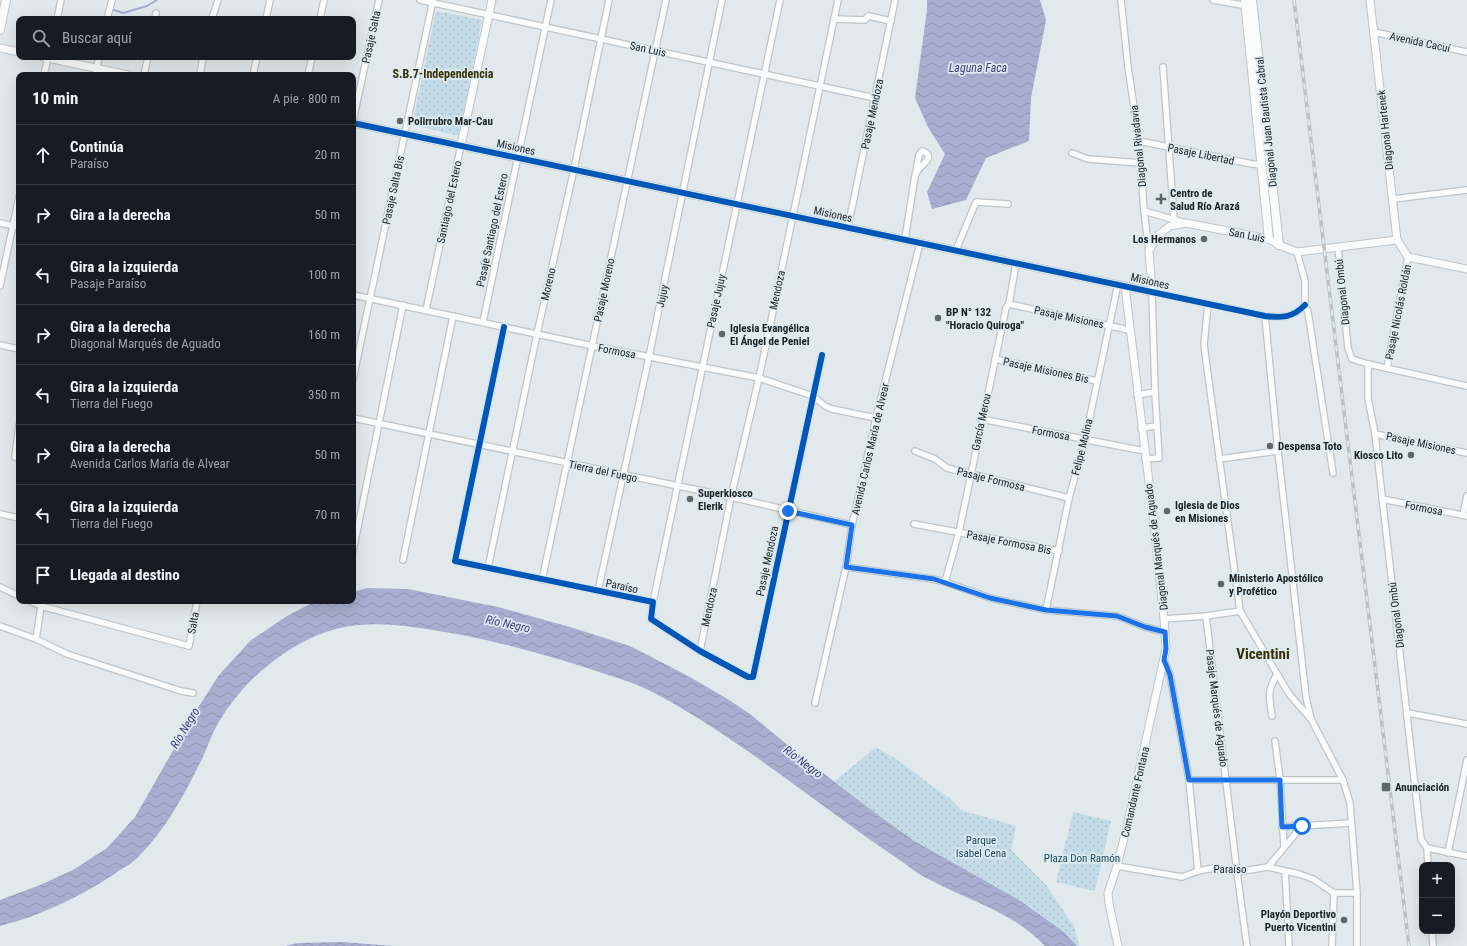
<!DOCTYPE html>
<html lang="es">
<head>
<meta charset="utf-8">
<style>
  body { margin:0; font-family:"Roboto Condensed",sans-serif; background:#20242c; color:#f1f3f6 }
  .controls { position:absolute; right:12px; bottom:12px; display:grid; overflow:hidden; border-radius:8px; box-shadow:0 4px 16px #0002 }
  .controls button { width:36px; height:36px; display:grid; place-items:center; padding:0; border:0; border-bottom:1px solid #363941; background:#171b24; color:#f1f3f6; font:20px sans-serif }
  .stop { position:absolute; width:12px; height:12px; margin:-9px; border:3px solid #1a73e8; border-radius:50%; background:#fff }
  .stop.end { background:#1a73e8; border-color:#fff; box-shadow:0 1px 4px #0008 }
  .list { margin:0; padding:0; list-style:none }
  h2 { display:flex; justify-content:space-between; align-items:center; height:52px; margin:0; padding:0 16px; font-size:17px }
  h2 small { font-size:13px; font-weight:400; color:#9ea1a6 }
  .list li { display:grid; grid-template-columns:26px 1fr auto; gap:12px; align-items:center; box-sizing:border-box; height:60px; padding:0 16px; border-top:1px solid #363941 }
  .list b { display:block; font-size:15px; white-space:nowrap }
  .list p { margin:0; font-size:13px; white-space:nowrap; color:#9ea1a6 }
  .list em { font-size:13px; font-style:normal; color:#9ea1a6 }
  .icon { flex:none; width:22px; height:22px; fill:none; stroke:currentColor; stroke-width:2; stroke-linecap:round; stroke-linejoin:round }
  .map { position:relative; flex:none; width:1467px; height:946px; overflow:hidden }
  .search { position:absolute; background:#171b24; box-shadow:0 4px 16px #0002; left:16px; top:16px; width:340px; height:44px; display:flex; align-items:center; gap:10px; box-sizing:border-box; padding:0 14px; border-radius:8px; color:#9ea1a6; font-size:15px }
  .panel { position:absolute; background:#171b24; box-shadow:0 4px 16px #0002; left:16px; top:72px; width:340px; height:532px; border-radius:8px }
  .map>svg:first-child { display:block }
  .park { fill:url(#park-dots) }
  .water { fill:url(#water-waves) }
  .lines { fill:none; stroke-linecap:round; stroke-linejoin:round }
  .stream { stroke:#a8aecf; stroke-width:2 }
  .minor-casing { stroke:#bfc5c7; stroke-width:8 }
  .tertiary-casing { stroke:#bfc5c7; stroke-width:9 }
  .secondary-casing { stroke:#bfc5c7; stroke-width:10 }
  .minor { stroke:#fafcfc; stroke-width:5.5 }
  .tertiary { stroke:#fafcfc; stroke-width:7 }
  .secondary { stroke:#fafcfc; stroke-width:8 }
  .rail-casing { stroke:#bec0c2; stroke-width:3.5 }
  .rail { stroke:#ddeaf0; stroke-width:2; stroke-dasharray:6; stroke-linecap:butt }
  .cycleway-casing { stroke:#ddeaf0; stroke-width:8 }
  .cycleway { stroke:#0057b8; stroke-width:6 }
  .route { stroke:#1a73e8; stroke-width:5 }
  .poi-dot { fill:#616669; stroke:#ddeaf0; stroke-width:1.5 }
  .labels { text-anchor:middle; stroke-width:3.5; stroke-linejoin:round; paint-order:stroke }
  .street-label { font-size:11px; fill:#1c2023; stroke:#ddeaf0 }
  .poi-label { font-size:11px; font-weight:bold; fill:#1c2023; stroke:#ddeaf0; text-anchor:start }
  .park-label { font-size:11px; fill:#1b485b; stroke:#ddeaf0 }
  .water-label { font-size:12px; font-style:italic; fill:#3d3f79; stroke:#ddeaf0 }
  .neighbourhood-label { font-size:12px; font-weight:bold; fill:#362f03; stroke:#ddeaf0 }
  .district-label { font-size:15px; font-weight:bold; fill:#362f03; stroke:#ddeaf0 }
</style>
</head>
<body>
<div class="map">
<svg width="1467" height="946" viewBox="0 0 1467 946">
  <defs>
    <pattern id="park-dots" width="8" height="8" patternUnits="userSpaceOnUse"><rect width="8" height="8" fill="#c4dce7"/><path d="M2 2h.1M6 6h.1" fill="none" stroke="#a8bcc6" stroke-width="1.8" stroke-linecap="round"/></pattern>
    <pattern id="water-waves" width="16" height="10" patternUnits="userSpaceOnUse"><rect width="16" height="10" fill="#a8aecf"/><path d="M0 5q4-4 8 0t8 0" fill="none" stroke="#9095b1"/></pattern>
  </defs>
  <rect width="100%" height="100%" fill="#e1e9ec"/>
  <g class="park">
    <path d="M436,11L482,20L459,136L412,125Z"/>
    <path d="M876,747L901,762L929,784L950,798L961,810L1016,826L1011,850L1046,885L1074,926L1079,946H1077C1033,898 969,876 916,842C888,824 862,802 835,781Z"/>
    <path d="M1073,812L1111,821L1095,891L1056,882Z"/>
  </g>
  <g class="water">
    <path d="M927,0H1040L1046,20L1031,98L1029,141L986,158L966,200L932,209L927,192L945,154L928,127L915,98L927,10Z"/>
    <path d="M367,588L408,589L498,607L570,627L630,646L688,676L726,698L750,714L801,756L882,818L916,842L1021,901L1064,932L1077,946H1045C1011,911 972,902 930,880C921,876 912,869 904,863C832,815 765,759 691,714C673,703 654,692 635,684C619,678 602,673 587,668C538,652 489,639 439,631C409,626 375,621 344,627C315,633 289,648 266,667C247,682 230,703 217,725C211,736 207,748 202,759C185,793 167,828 140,855C135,861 127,866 120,870C84,895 43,915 0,926V900L40,885L73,870L107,848L135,817L194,714L219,675L250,641L287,616L316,601H353V592Z"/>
    <path d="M342,942L393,946H285L298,943Z"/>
  </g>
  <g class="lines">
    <path class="stream" d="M114,10L123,13L147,6L157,0"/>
    <defs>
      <g id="minor">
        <path d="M420,0L875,98"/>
        <path d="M1121,0L1128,67L1139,141L1144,211L1149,251"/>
        <path d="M1213,0L1248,6"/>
        <path d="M57,19L61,0"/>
        <path d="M107,19L112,0"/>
        <path d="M155,19L156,13"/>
        <path d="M212,19L218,0"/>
        <path d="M266,19L270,0"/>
        <path d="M320,19L324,0"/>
        <path d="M834,19L865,20L868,16L891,21"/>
        <path d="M1374,32L1467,52"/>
        <path d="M1163,67L1174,220"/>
        <path d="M44,75L48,57"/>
        <path d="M95,75L99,57"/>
        <path d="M144,75L148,57"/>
        <path d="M200,75L203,57"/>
        <path d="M253,75L257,57"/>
        <path d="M308,75L312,57"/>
        <path d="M353,121L379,0"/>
        <path d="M1139,141L1252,164L1262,165"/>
        <path d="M1072,153L1088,159L1141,163"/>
        <path d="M1393,199L1467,190"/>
        <path d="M1144,211L1186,223"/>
        <path d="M0,223L19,227"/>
        <path d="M848,227L895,0"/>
        <path d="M905,239L915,176C916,174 917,172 918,170C922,165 937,155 922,151L919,155L915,176"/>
        <path d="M1338,248L1348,348L1352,359L1368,364L1467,386"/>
        <path d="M956,250L976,202L1008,204"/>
        <path d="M1297,252L1305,281V305L1308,312L1333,473"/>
        <path d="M0,286L19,197"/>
        <path d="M353,295L593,346L759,378L813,396L825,406L832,409L876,418"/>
        <path d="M1009,304L1129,330"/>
        <path d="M1208,304L1204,344L1206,360L1240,611L1289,694L1310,718"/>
        <path d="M426,310L461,145"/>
        <path d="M1265,316L1278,451L1306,697L1311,719L1343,780L1350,803L1357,893V946"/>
        <path d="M483,322L551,0"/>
        <path d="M504,327L455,561L653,602L651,619L700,651L748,677H753L822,355"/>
        <path d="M0,345L19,349"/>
        <path d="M995,359L1097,381"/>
        <path d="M1368,364V398L1375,434L1421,839L1427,848L1428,865"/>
        <path d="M1387,368L1408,257"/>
        <path d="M353,379L433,0"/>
        <path d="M1137,395L1155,392"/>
        <path d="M353,418L731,497L852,525"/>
        <path d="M981,419L1139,450H1144"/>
        <path d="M1141,428L1157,426"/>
        <path d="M1375,434L1467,453"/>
        <path d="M915,451L935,459L947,468L1069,498"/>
        <path d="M15,457L19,425"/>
        <path d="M1145,459L1159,458L1155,392L1152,292L1265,316C1282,318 1292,318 1305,305"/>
        <path d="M1219,459L1278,451"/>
        <path d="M1382,499L1467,516"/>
        <path d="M0,514L19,518"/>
        <path d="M1463,515L1467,496"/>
        <path d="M914,524L1059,551"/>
        <path d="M353,551L403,305"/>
        <path d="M403,560L453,316"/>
        <path d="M846,567L933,579L945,582L990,598L1046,610L1117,616L1145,627L1165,632"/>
        <path d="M488,568L537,334L574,169L609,0"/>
        <path d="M542,580L666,0"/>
        <path d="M945,582L959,532L1006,308L1009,304L1016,263"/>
        <path d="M0,587L19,596"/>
        <path d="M598,591L649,357L722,0"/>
        <path d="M30,601L41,606L189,646L197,601"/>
        <path d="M653,602L780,0"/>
        <path d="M1046,610L1069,498L1085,440L1118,284"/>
        <path d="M1206,616L1237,872L1247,946"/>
        <path d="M1164,619L1206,616L1240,611"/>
        <path d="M0,626L36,639L67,654L181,691L193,693"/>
        <path d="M36,639L41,606"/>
        <path d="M700,651L731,497L759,378L838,0"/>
        <path d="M1164,660L1170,675L1189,780L1198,871"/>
        <path d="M815,703L846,567L852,525L876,418L920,243"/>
        <path d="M1408,713L1467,724"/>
        <path d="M1272,716C1269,696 1267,692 1277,674"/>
        <path d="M1275,741L1280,779L1284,847"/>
        <path d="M1189,780H1343"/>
        <path d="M1282,827L1351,823"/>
        <path d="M1427,848L1467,856"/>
        <path d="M1448,853L1467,760"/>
        <path d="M1117,866L1182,877L1198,871L1214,868L1237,872L1268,867L1302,826"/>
        <path d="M1268,867L1299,874L1313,879L1334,893L1332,946"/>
        <path d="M1285,871L1289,946"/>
        <path d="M1334,893H1357"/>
        <path d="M1432,931L1433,946"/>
      </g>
      <g id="tertiary">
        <path d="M1370,0L1397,240L1408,257L1467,269"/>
        <path d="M0,48L19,52"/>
        <path d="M43,57L128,75"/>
        <path d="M353,123L1152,292L1149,251L1158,235L1170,226L1186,223L1269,239L1279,245L1297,252L1397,240"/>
        <path d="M461,145L492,0"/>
        <path d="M1118,946L1109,904L1108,893L1117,866L1127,826L1166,649L1164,619L1154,523L1125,286"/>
      </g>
      <g id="secondary">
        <path d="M1245,0L1269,239"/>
        <path d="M1252,0L1279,245"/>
        <path d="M0,30L6,0"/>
      </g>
    </defs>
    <use href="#minor" class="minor-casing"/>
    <use href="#tertiary" class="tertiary-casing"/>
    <use href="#secondary" class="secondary-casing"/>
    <use href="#minor" class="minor"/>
    <use href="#tertiary" class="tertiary"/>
    <use href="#secondary" class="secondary"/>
    <defs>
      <path id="rail" d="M1294,0L1409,946"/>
    </defs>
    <use href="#rail" class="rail-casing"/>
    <use href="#rail" class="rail"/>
    <defs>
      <g id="cycleway">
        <path d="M353,123L1265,316C1282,318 1292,318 1305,305"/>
        <path d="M504,327L455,561L653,602L651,619L700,651L748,677H753L822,355"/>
      </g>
    </defs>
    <use href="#cycleway" class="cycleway-casing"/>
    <use href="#cycleway" class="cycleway"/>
  </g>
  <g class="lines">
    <path class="route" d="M788,511L852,525L846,567L934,579L990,598L1046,610L1117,616L1145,627L1165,632L1166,649L1164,660L1170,675L1189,780H1280L1282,827L1302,826"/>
  </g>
  <g class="poi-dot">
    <circle cx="400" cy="121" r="4"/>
    <path d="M1159 193h4v4h4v4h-4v4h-4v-4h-4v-4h4z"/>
    <circle cx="1204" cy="239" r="4"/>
    <circle cx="938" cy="318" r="4"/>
    <circle cx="722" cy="334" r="4"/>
    <circle cx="1270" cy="446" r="4"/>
    <circle cx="1411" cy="455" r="4"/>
    <circle cx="690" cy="499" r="4"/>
    <circle cx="1167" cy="511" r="4"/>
    <circle cx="1221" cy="584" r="4"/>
    <rect x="1381" y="782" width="10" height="10" rx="2"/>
    <circle cx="1344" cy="920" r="4"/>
  </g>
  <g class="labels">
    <g class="street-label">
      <text transform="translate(371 37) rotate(-78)" y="4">Pasaje Salta</text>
      <text transform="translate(1420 42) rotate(12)" y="4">Avenida Cacuí</text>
      <text transform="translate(648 49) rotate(12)" y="4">San Luis</text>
      <text transform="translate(872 114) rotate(-78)" y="4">Pasaje Mendoza</text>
      <text transform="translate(1266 122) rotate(-96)" y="4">Diagonal Juan Bautista Cabral</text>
      <text transform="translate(1385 130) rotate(-96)" y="4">Diagonal Hartenek</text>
      <text transform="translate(1138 146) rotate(-96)" y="4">Diagonal Rivadavia</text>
      <text transform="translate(516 147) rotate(12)" y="4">Misiones</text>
      <text transform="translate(1201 154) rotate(12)" y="4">Pasaje Libertad</text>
      <text transform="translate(393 190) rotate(-78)" y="4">Pasaje Salta Bis</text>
      <text transform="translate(449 202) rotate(-78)" y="4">Santiago del Estero</text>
      <text transform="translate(833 214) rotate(12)" y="4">Misiones</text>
      <text transform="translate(492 230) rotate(-78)" y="4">Pasaje Santiago del Estero</text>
      <text transform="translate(1247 235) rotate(11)" y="4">San Luis</text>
      <text transform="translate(1150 281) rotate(13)" y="4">Misiones</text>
      <text transform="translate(548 284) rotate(-77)" y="4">Moreno</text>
      <text transform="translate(604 290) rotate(-78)" y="4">Pasaje Moreno</text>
      <text transform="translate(777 290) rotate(-78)" y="4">Mendoza</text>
      <text transform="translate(1342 292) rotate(-96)" y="4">Diagonal Ombú</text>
      <text transform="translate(662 296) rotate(-78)" y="4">Jujuy</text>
      <text transform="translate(716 301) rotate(-78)" y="4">Pasaje Jujuy</text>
      <text transform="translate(1398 312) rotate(-79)" y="4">Pasaje Nicolás Roldán</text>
      <text transform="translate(1069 317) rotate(12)" y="4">Pasaje Misiones</text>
      <text transform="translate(617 351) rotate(11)" y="4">Formosa</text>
      <text transform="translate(1046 370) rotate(12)" y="4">Pasaje Misiones Bis</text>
      <text transform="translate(981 422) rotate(-78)" y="4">García Merou</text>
      <text transform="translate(1051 433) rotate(11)" y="4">Formosa</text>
      <text transform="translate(1421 443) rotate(12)" y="4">Pasaje Misiones</text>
      <text transform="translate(1082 447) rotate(-76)" y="4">Felipe Molina</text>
      <text transform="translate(870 449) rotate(-77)" y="4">Avenida Carlos María de Alvear</text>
      <text transform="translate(603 471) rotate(12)" y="4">Tierra del Fuego</text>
      <text transform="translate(991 479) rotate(14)" y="4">Pasaje Formosa</text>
      <text transform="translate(1424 508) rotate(11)" y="4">Formosa</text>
      <text transform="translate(1009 542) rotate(11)" y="4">Pasaje Formosa Bis</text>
      <text transform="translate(1156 547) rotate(-97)" y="4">Diagonal Marqués de Aguado</text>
      <text transform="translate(767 561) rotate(-78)" y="4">Pasaje Mendoza</text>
      <text transform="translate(622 586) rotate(12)" y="4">Paraíso</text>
      <text transform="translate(709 607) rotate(-78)" y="4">Mendoza</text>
      <text transform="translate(1396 615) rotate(-97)" y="4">Diagonal Ombú</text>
      <text transform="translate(193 623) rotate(-80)" y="4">Salta</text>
      <text transform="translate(1217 708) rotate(83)" y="4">Pasaje Marqués de Aguado</text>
      <text transform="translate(1135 792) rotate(-77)" y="4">Comandante Fontana</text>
      <text x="1230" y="873">Paraíso</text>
    </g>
    <g class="poi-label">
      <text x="408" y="125">Polirrubro Mar-Cau</text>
      <text x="1170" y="197">Centro de<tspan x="1170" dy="13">Salud Río Arazá</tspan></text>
      <text x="1196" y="243" text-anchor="end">Los Hermanos</text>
      <text x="946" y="316">BP N° 132<tspan x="946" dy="13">"Horacio Quiroga"</tspan></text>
      <text x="730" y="332">Iglesia Evangélica<tspan x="730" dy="13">El Ángel de Peniel</tspan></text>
      <text x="1278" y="450">Despensa Toto</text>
      <text x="1403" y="459" text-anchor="end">Kiosco Lito</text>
      <text x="698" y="497">Superkiosco<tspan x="698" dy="13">Elerik</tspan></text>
      <text x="1175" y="509">Iglesia de Dios<tspan x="1175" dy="13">en Misiones</tspan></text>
      <text x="1229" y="582">Ministerio Apostólico<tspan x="1229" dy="13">y Profético</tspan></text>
      <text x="1395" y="791">Anunciación</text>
      <text x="1336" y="918" text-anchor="end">Playón Deportivo<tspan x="1336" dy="13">Puerto Vicentini</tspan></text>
    </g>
    <g class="park-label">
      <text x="981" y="844">Parque<tspan x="981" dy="13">Isabel Cena</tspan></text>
      <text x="1082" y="862">Plaza Don Ramón</text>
    </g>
    <g class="water-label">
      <text x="978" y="72">Laguna Faca</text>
      <text transform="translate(508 624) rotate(12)" y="4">Río Negro</text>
      <text transform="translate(185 728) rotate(-59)" y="4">Río Negro</text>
      <text transform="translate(803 762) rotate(37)" y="4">Río Negro</text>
    </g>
    <g class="neighbourhood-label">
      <text x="443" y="78">S.B.7-Independencia</text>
    </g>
    <g class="district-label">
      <text x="1263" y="659">Vicentini</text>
    </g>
  </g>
</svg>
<div class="controls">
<button>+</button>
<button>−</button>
</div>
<div class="stop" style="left:1302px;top:826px"></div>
<div class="stop end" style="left:788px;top:511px"></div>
<div class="search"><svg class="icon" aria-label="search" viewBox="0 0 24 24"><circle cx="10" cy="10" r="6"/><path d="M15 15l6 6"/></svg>Buscar aquí</div>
<section class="panel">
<h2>10 min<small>A pie · 800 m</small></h2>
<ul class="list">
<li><svg class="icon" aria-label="ahead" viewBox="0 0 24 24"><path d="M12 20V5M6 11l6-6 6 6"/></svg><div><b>Continúa</b><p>Paraíso</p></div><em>20 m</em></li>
<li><svg class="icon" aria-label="right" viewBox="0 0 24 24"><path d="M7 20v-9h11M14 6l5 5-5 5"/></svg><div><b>Gira a la derecha</b></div><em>50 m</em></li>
<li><svg class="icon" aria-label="left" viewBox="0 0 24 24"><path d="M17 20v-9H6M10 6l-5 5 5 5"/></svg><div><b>Gira a la izquierda</b><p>Pasaje Paraíso</p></div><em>100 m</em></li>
<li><svg class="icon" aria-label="right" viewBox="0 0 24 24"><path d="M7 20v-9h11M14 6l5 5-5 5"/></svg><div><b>Gira a la derecha</b><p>Diagonal Marqués de Aguado</p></div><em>160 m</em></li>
<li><svg class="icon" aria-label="left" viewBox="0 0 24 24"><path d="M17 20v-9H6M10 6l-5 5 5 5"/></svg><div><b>Gira a la izquierda</b><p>Tierra del Fuego</p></div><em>350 m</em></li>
<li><svg class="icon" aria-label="right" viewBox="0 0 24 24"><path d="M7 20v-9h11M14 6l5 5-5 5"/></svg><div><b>Gira a la derecha</b><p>Avenida Carlos María de Alvear</p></div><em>50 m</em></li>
<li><svg class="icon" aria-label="left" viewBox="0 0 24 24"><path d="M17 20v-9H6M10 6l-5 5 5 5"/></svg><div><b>Gira a la izquierda</b><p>Tierra del Fuego</p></div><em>70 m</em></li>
<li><svg class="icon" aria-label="arrive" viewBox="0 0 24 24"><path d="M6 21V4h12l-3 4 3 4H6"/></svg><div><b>Llegada al destino</b></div></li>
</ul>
</section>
</div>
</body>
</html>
